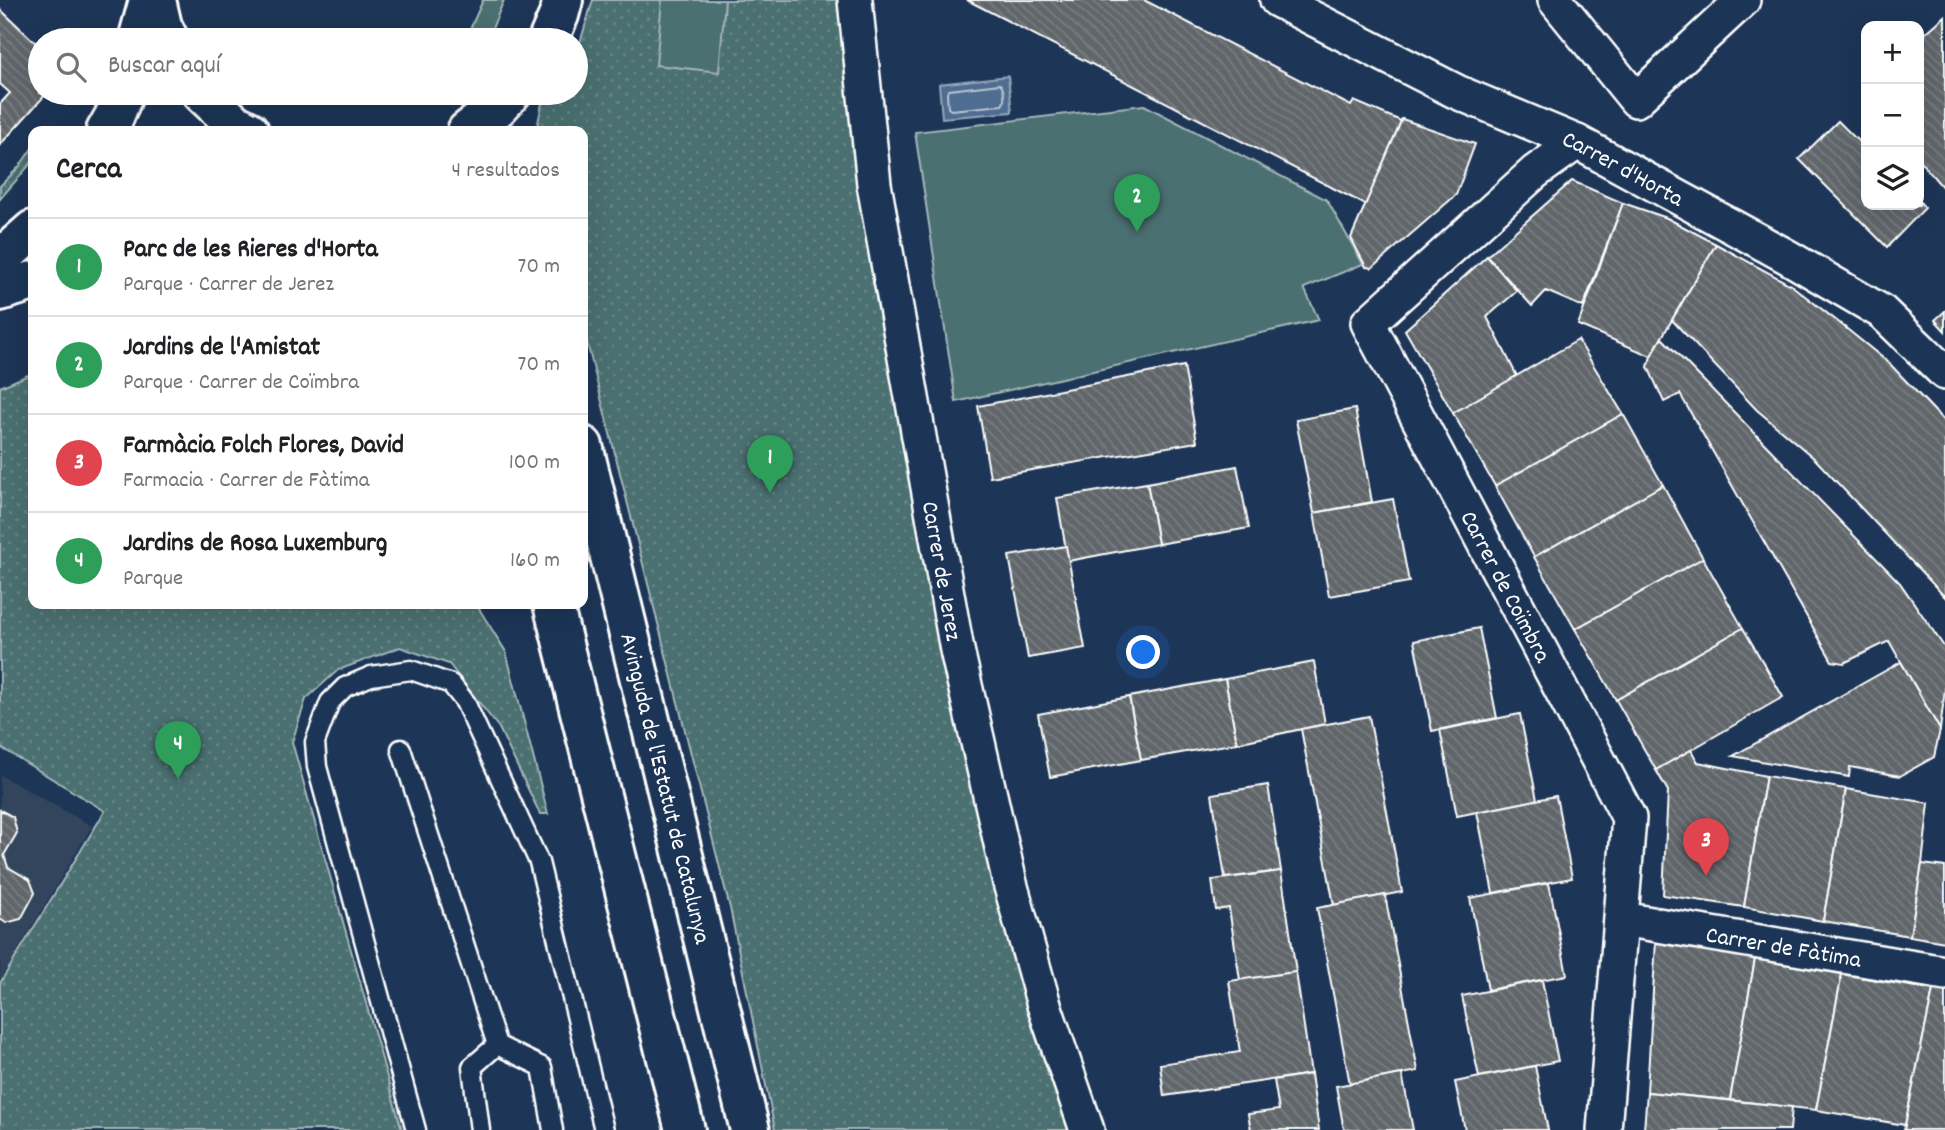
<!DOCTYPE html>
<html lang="es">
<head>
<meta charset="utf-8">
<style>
  body { margin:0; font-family:Dekko,sans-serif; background:#f6f6f6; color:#202124 }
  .controls { position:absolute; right:21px; top:21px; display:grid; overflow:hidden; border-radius:14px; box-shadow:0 7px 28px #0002 }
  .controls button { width:63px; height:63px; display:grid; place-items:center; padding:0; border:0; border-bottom:2px solid #e0e0e0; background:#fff; color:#202124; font:35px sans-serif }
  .you { position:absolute; left:1144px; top:653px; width:24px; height:24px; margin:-18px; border:5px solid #fff; border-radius:50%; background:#1a73e8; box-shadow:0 0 0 10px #1a73e833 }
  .badge { display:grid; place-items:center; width:46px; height:46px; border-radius:50%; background:#847042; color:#fff; font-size:23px; font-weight:700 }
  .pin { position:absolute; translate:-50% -58px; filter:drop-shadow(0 2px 4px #0008) }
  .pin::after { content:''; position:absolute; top:37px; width:24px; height:21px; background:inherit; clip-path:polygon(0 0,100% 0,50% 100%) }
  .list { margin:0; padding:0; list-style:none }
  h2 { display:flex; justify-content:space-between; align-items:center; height:91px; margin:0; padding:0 28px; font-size:30px }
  h2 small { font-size:23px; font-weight:400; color:#757577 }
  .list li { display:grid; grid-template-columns:46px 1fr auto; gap:21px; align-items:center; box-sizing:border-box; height:98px; padding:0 28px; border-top:2px solid #e0e0e0 }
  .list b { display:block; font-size:26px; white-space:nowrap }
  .list p { margin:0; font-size:23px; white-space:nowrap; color:#757577 }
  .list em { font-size:23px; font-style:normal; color:#757577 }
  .icon { flex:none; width:38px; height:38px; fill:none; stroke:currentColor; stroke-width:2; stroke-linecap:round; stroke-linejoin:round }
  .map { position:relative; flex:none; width:1945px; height:1130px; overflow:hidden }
  .search { position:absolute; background:#fff; box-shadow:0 7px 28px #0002; left:28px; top:28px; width:560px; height:77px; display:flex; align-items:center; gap:18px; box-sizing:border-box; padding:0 24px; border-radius:38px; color:#757577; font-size:26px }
  .panel { position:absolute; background:#fff; box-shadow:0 7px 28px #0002; left:28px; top:126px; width:560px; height:483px; border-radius:14px }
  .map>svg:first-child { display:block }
  .built { fill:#31445d }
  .grass { fill:url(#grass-tufts); stroke:#a5b7b8; stroke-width:2 }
  .park { fill:url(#park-dots); stroke:#a5b7b8; stroke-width:2 }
  .garden { fill:#4b6f71; stroke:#a5b7b8; stroke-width:2 }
  .water { fill:#506d90; stroke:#96a7bc; stroke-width:2 }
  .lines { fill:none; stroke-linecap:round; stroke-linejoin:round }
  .shore { stroke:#b9c5d3; stroke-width:2 }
  .building { fill:url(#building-back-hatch); stroke:#fff; stroke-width:2 }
  .lane-casing { stroke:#fff; stroke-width:23 }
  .street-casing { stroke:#fff; stroke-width:38 }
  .secondary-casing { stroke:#fff; stroke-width:44 }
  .primary-casing { stroke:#fff; stroke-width:44 }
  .lane { stroke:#1d3557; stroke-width:18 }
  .street { stroke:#1d3557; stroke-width:33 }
  .secondary { stroke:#1d3557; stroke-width:38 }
  .primary { stroke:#1d3557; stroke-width:38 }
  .labels { text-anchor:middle; stroke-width:5; stroke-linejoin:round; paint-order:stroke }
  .street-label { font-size:24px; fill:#fff; stroke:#1d3557 }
</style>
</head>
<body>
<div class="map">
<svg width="1945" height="1130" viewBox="0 0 1945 1130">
  <defs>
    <pattern id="grass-tufts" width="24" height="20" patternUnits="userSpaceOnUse" patternTransform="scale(1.75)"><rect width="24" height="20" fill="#4b6f71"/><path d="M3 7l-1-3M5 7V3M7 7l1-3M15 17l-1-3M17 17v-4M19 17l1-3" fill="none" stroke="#668586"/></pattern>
    <pattern id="park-dots" width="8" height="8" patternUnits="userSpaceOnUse" patternTransform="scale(1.75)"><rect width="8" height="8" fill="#4b6f71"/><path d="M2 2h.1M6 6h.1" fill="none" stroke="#668586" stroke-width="1.8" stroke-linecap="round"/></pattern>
    <pattern id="building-back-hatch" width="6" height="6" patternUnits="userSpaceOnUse" patternTransform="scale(1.75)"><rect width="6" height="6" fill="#60666b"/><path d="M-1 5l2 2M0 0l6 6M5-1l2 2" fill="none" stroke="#787d81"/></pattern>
  </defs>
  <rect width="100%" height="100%" fill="#1d3557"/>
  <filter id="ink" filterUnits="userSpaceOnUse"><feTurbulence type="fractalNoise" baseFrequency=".0143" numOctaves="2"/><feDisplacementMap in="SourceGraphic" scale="14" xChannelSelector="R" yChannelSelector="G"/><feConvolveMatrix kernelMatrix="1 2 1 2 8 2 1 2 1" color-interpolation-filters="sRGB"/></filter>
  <g filter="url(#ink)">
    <path class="built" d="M0,775L92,826L0,980Z"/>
    <path class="grass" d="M33,147V161L0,199V186L19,167Z"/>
    <g class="park">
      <path d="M593,0H842L855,140L890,373L971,777L1074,1130H775L730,908L583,327V131H537V128L542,103L549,93H576V56Z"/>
      <path d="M33,373V604H476L506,652L548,814H540L499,728L449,664L400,647L338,670L306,699L292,742L402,1130H0V983L105,811L0,747V387Z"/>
    </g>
    <g class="garden">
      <path d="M483,0H504L491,31L484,40H460L471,27Z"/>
      <path d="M662,0H725L719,72L656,65Z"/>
      <path d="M1144,105L1327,200L1363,264L1304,288L1319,320L956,402L915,132Z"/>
    </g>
    <path class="water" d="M1008,76L1012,112L942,118L939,84Z"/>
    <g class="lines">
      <path class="shore" d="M1000,84C1004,88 1006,101 1002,105L951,110L948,108L947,93L949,90Z"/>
    </g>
    <g class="building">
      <path d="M967,0H1144L1351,106L1354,101L1401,121L1366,205Z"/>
      <path d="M0,9L40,47V93H47L0,145V104L10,93L0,84Z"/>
      <path d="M1945,16V188L1944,189L1919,160V39Z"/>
      <path d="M1402,119L1475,144L1456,195L1372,268L1366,267L1351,238Z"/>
      <path d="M1838,121L1866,149V205H1919V201L1925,208L1887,247L1799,159Z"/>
      <path d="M1572,181L1623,203L1583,307L1546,291L1532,306L1487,256Z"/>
      <path d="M1623,203L1667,218L1716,244L1651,356L1578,325Z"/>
      <path d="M1716,244L1791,285L1837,321L1889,363L1945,422V597L1815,459L1757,410L1672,320Z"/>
      <path d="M1487,256L1517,291L1487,317L1517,376L1453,413L1405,330Z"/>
      <path d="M1945,311V331L1935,320Z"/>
      <path d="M1662,338L1900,583L1945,648V689L1940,730L1889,641L1844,663L1832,661L1680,394L1664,402L1648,367L1651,356Z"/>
      <path d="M1578,340L1623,414L1495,486L1453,413Z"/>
      <path d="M1184,366L1197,442L990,477L978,406Z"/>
      <path d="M1355,409L1372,502L1314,513L1296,420Z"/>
      <path d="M1623,414L1663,485L1534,557L1495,486Z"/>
      <path d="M1237,466L1249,528L1158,544L1147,483Z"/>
      <path d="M1147,483L1158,544L1068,561L1057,498Z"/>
      <path d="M1663,485L1703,558L1575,629L1534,557Z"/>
      <path d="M1393,499L1409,582L1329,596L1314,513Z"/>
      <path d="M1066,546L1085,648L1028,658L1009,556Z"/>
      <path d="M1703,558L1743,628L1616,700L1575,629Z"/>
      <path d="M1479,628L1497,718L1432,731L1414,641Z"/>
      <path d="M1743,628L1783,697L1656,770L1616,700Z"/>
      <path d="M1314,662L1325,724L1237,743L1225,679Z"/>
      <path d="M1901,662L1940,730L1934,757L1900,776L1850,767L1849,777L1733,756Z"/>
      <path d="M1225,679L1237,743L1141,760L1129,697Z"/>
      <path d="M1129,697L1141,760L1050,777L1038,714Z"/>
      <path d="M1520,714L1537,800L1457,816L1440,730Z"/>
      <path d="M1369,716L1402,892L1334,905L1301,729Z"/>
      <path d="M1691,750L1698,762L1766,776L1744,907L1663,895L1668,791L1656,770Z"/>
      <path d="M1766,776L1846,789L1823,921L1744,907Z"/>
      <path d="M1268,785L1281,871L1225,878L1212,794Z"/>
      <path d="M1846,789L1929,803L1922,864L1910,936L1823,921Z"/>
      <path d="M1556,796L1572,878L1493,893L1477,812Z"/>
      <path d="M0,810L13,817L17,833L4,855L8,867L30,880L35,893L21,919L6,923L0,919Z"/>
      <path d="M1922,864L1945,867V942L1910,936Z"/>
      <path d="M1281,871L1296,972L1240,980L1229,908L1216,910L1212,880Z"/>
      <path d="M1549,883L1567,975L1488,990L1470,898Z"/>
      <path d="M1385,895L1418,1071L1350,1084L1317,908Z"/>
      <path d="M1656,941L1755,959L1730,1100L1647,1092Z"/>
      <path d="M1755,959L1842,974L1816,1110L1730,1100Z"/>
      <path d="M1296,972L1311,1074L1164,1096L1160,1064L1240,1052L1229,981Z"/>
      <path d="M1842,974L1933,990L1905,1125L1816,1110Z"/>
      <path d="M1542,980L1558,1061L1479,1077L1462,996Z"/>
      <path d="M1933,990L1945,992V1130H1904Z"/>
      <path d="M1535,1066L1548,1130H1465L1455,1082Z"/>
      <path d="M1311,1074L1319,1130H1251L1248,1114L1279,1110L1274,1080Z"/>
      <path d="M1402,1074L1413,1130H1344L1336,1086Z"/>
      <path d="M1647,1092L1792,1107L1790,1130H1644Z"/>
    </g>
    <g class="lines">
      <defs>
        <g id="lane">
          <path d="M401,749L497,1045"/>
          <path d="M416,1130L317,767L315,742L330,702L345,687L371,676L411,670L451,684L465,702L539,862L604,1130"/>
          <path d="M480,1130L472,1067L497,1045L542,1067L553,1130"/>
        </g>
        <g id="street">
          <path id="s1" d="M855,0L874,184L957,650L1010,883L1044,1005L1087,1130"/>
          <path id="s2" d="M1277,0L1457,92L1577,142L1788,257L1882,312L1945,373"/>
          <path d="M1555,0L1636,100L1743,0"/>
          <path id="s3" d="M1577,142L1535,172L1368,323L1629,818L1604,1130"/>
          <path id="s4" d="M1622,919L1945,973"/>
        </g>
        <g id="secondary">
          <path d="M138,40L149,0"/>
          <path d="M106,131L114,117L124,93"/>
          <path d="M0,259L33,230"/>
          <path d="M0,291L33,281"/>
        </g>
        <g id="primary">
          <path d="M156,0L162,26L169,40"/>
          <path d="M548,40L559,15L563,0"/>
          <path d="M202,93L235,124L249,131"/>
          <path d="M467,131L497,108L511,93"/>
          <path id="s5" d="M583,446L750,1130"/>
          <path d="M553,604L685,1130"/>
        </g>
      </defs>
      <use href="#lane" class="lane-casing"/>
      <use href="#street" class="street-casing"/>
      <use href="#secondary" class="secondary-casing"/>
      <use href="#primary" class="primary-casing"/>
      <use href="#lane" class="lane"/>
      <use href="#street" class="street"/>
      <use href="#secondary" class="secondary"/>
      <use href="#primary" class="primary"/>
    </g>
  </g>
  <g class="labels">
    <g class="street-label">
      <text dy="8" stroke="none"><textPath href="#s2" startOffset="385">Carrer d'Horta</textPath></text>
      <text dy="8" stroke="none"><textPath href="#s1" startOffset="578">Carrer de Jerez</textPath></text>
      <text dy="8" stroke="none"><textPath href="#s3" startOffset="574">Carrer de Coïmbra</textPath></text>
      <text dy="8" stroke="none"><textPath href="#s5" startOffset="352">Avinguda de l'Estatut de Catalunya</textPath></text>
      <text dy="8" stroke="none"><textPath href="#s4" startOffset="164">Carrer de Fàtima</textPath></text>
    </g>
  </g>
</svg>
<div class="controls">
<button>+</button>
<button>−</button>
<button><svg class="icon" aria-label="layers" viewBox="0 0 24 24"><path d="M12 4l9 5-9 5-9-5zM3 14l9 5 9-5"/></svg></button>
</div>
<div class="you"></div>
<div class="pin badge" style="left:770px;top:493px;background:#2e9e5b">1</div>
<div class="pin badge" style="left:1137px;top:232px;background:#2e9e5b">2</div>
<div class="pin badge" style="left:1706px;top:876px;background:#e0444e">3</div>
<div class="pin badge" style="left:178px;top:779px;background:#2e9e5b">4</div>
<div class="search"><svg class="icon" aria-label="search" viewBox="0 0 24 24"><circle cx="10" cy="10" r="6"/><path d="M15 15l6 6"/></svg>Buscar aquí</div>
<section class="panel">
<h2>Cerca<small>4 resultados</small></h2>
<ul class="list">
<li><span class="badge" style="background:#2e9e5b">1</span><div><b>Parc de les Rieres d'Horta</b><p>Parque · Carrer de Jerez</p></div><em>70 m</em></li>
<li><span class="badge" style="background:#2e9e5b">2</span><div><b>Jardins de l'Amistat</b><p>Parque · Carrer de Coïmbra</p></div><em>70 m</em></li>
<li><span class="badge" style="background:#e0444e">3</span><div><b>Farmàcia Folch Flores, David</b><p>Farmacia · Carrer de Fàtima</p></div><em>100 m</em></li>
<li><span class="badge" style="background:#2e9e5b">4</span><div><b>Jardins de Rosa Luxemburg</b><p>Parque</p></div><em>160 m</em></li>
</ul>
</section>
</div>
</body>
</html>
